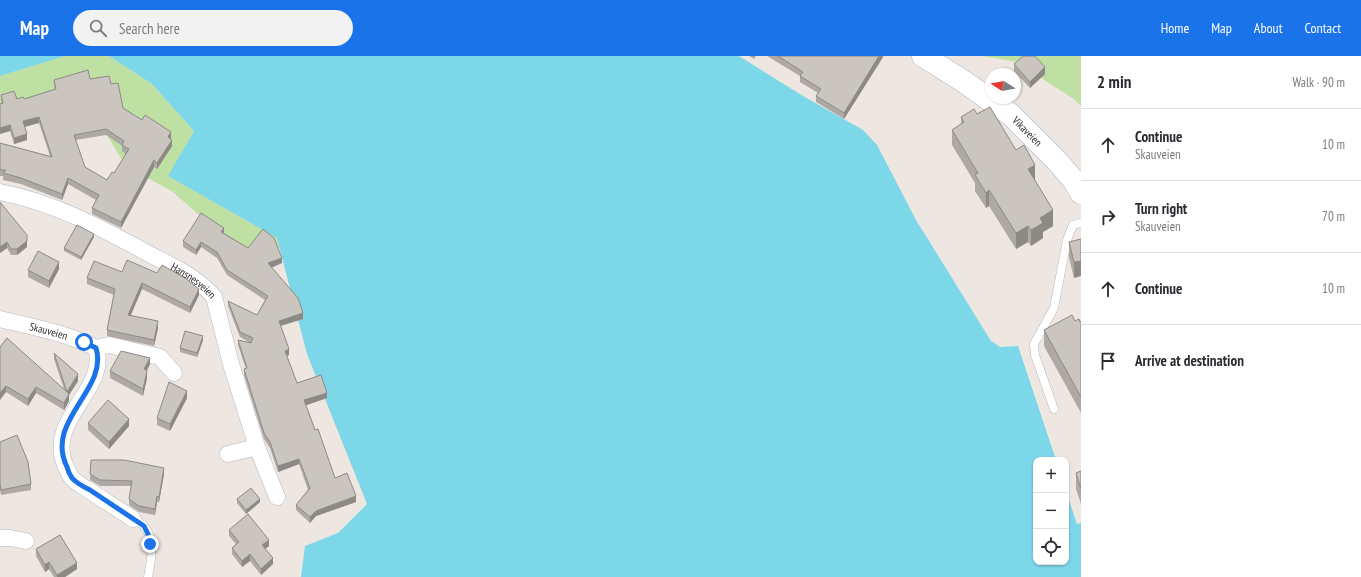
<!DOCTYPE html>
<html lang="en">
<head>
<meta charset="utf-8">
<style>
  body { margin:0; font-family:"PT Sans Narrow",sans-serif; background:#f2f2f3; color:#2b2b33 }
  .controls { position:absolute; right:12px; bottom:12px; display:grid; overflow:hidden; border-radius:8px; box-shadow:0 1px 3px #0004 }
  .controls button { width:36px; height:36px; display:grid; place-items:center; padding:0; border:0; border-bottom:1px solid #e1e1e2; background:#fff; color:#2b2b33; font:20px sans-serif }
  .compass { position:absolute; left:985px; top:12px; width:36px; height:36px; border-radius:50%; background:#fff; box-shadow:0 1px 3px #0004; rotate:281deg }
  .stop { position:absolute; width:12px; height:12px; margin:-9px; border:3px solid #1a73e8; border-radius:50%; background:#fff }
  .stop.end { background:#1a73e8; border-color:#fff; box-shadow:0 1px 4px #0008 }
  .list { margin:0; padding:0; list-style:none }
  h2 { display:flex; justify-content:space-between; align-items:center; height:52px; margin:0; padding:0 16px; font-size:17px }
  h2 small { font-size:13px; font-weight:400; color:#7c7c81 }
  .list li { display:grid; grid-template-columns:26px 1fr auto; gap:12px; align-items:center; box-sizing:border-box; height:72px; padding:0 16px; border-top:1px solid #e1e1e2 }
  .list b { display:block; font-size:15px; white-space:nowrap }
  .list p { margin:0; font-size:13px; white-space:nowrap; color:#7c7c81 }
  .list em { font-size:13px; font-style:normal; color:#7c7c81 }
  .icon { flex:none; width:22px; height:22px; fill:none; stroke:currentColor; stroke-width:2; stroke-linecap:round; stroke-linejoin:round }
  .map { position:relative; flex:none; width:1081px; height:521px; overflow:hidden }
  header { display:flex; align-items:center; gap:24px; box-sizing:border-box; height:56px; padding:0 20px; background:#1a73e8; color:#fff }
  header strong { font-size:19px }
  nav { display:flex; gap:22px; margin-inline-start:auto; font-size:14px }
  .search { width:280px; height:36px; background:#f2f2f3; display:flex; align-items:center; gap:10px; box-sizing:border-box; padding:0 14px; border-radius:22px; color:#7c7c81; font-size:15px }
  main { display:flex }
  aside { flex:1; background:#fff }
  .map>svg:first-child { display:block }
  .green { fill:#bee0a2 }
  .water { fill:#7cd7e8 }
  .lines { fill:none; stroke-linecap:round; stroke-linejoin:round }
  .service-casing { stroke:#b4b7bf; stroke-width:9 }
  .minor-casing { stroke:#b4b7bf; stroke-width:17 }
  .secondary-casing { stroke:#b4b7bf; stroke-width:23 }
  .service { stroke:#fff; stroke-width:8 }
  .minor { stroke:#fff; stroke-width:16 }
  .secondary { stroke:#fff; stroke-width:22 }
  .wall { fill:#aea9a4; fill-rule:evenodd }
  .shaded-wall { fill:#8d8a86 }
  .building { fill:#cac5bf; stroke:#8d8a86; fill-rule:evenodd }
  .route { stroke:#1a73e8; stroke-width:5 }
  .labels { text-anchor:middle; stroke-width:3; stroke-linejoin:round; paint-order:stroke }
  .street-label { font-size:11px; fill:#2d2d2d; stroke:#fff }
</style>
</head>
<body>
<header>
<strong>Map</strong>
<div class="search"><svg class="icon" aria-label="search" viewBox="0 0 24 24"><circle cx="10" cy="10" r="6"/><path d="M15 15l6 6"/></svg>Search here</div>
<nav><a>Home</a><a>Map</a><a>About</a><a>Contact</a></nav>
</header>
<main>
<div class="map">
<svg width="1081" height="521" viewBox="0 0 1081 521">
  <rect width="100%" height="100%" fill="#eee7e1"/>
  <g class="green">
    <path d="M65,0H109L152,28L194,75L169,120L277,182L280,192L242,197L173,136L125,109L89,49L0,60V20Z"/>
    <path d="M983,0H1081V50L1075,44L1017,6Z"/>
  </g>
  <g class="water">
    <path d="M0,0H65L0,20Z"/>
    <path d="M109,0H739L803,40L863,74L877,89L916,164L991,285L1000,291L1018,290L1056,404H1036V506H1066V435L1077,468L1081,467V521H301L305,490L338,477L367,448L307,298L277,182L168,120L194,75L152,28Z"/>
  </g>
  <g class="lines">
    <defs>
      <g id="service">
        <path d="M1054,353L1035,299L1034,288L1054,252L1067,184L1073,169L1081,167"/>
        <path d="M133,463C136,465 141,467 144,470C156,484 151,505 148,521"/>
      </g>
      <g id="minor">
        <path id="s1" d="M0,136C54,146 103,173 151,199C174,211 197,221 214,241L231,308L257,391L277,441"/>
        <path id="s2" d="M0,263C32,271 67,277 96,292C109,334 44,364 66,411C68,415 69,419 72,422C75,426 82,430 87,433C102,443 118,453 133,463"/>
        <path d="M96,292L109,289L160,301L174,317"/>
        <path d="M228,398L257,391"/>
        <path d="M0,482H10L26,485"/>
      </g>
      <g id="secondary">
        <path id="s3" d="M923,0L963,25L1011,59L1058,106L1074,125L1081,137"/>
      </g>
    </defs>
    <use href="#service" class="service-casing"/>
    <use href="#minor" class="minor-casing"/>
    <use href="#secondary" class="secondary-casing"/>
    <use href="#service" class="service"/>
    <use href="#minor" class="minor"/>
    <use href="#secondary" class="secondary"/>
  </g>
  <g class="wall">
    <path d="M749,0H756L754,3Z"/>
    <path d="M767,0H883V1L844,63L816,46V40L818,37L800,26V20Z"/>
    <path d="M1014,8L1045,18L1030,32L1014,15Z"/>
    <path d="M90,23L111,28L123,52L171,82L170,83L172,90L157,113L154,111L121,172L92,158V152L96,144L68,128L62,144L21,128L3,124V120H0V87L50,100L39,67L25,71L27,84L14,88L10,75L0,78V48H2L1,45V39L17,43H24L55,33L54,31V24ZM106,79L122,90V95L126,98L114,117L107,124L85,111L76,84Z"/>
    <path d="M977,58L1016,94L1035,124L1053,170L1043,176V182L1031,190L1028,186L1016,193L989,150L986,152L975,135V127L952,89V74L961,68V61Z"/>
    <path d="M0,146L27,191L17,199H11L7,192L0,197Z"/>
    <path d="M224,177L248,192L282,207L271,212L303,263L281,270L289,299L287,300L297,327L327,342L306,349L315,374L335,422L356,446L316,460L310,467L296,454V449L308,434L299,408L278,416L270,392L264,383L244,319V313H246L238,289V284L249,286L240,281L228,250V245L257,259L265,244L227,219L217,202L201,191L196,199L183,191V185Z"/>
    <path d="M94,181L81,204L64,195V192Z"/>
    <path d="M1081,183L1074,222L1069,202V186Z"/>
    <path d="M59,213L49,232L28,221V214Z"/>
    <path d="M122,216L199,239L190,257L142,233L131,259L158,272L154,290L107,280V274L114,239L87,228V222Z"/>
    <path d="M1075,265H1081V357L1044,290V274Z"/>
    <path d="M203,284L197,301L180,296V292Z"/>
    <path d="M0,291L64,333L54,303V297L78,325L69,339V345L64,354L36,337L28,350L6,336Z"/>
    <path d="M150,308L147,315V322L143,340L110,322V315Z"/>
    <path d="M187,342L170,375L157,369V362Z"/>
    <path d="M88,367L129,370L109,393L88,374Z"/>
    <path d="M0,386L31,428V434L1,439L0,434Z"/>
    <path d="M91,404L164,418L159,446H157L155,459L139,456L129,449V443L131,430H100L90,424Z"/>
    <path d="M1081,415V448L1076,433V417Z"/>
    <path d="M237,443L260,446L246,458L237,447Z"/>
    <path d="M229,474L269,490L265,493L273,508L261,519L250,505L242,511L232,498V492L236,488L229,480Z"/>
    <path d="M36,493L77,513L65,521H54L49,513L45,516L36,500Z"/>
  </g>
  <g class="shaded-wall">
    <path d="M879,0H883V1L844,63V57Z"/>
    <path d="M1045,11V18L1030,32V26Z"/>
    <path d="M39,61V67L23,71V65Z"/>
    <path d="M10,69V75L0,78V72Z"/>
    <path d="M171,76V82L168,87V81Z"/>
    <path d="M27,78V84L14,88V82Z"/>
    <path d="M172,84V90L157,113V107Z"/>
    <path d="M154,104V111L121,172V166Z"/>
    <path d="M1035,109V125L1028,113Z"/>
    <path d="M68,122V128L62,144V138Z"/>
    <path d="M989,134V150L986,152V137Z"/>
    <path d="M1053,154V170L1043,176V182L1031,190V174L1040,162Z"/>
    <path d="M1028,170V186L1016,193V177Z"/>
    <path d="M224,172V177L221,176Z"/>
    <path d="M94,178V181L81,204V201Z"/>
    <path d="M27,185V191L17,199V193Z"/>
    <path d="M7,186V192L0,197V191Z"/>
    <path d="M201,186V191L196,199V194Z"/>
    <path d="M282,202V207L268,213V207Z"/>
    <path d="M1081,205V220L1074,222V206Z"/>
    <path d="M59,206V213L49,232V225Z"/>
    <path d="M142,227V233L128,265V259Z"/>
    <path d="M199,233V239L190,257V251Z"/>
    <path d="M303,257V263L279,270V265Z"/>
    <path d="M158,265V272L154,290V284Z"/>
    <path d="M203,280V284L197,301V297Z"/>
    <path d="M289,293V299L285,300V295Z"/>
    <path d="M150,302V308L144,320V313Z"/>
    <path d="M147,315V322L143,340V333Z"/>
    <path d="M78,318V325L69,339V345L64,354V347L67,336Z"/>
    <path d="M6,330V336L0,344V337Z"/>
    <path d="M36,331V337L28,350V343Z"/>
    <path d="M187,335V342L170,375V368Z"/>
    <path d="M327,337V342L304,350V344Z"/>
    <path d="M129,363V370L109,393V386Z"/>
    <path d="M299,403V408L278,416V410Z"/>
    <path d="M164,412V418L159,446V441Z"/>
    <path d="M157,440V446L155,459V453Z"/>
    <path d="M356,440V446L316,460L310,467V461L316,455Z"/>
    <path d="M260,443V446L246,458V454Z"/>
    <path d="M269,484V490L262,495V489Z"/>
    <path d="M250,498V505L242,511V505Z"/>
    <path d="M273,502V508L261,519V513Z"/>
    <path d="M49,506V513L45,516V509Z"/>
    <path d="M77,507V513L65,521H57V519Z"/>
  </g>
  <g class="building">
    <path d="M778,0H879L844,57L816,40L821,33L800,20L803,16Z"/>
    <path d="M1023,0H1035L1045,11L1030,26L1014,8Z"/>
    <path d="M88,14L90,23L109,20L111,28L118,27L123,52L142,64L145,59L171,76L168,81L172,84L157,107L154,104L121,166L92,152L99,139L68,122L62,138L21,122L3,117L6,114H0V87L52,101L39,61L23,65L27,78L14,82L10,69L0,72V48L3,47L1,39L14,35L17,43L23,41L24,43L56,33L54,24ZM106,73L124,85L122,89L129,93L114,117L112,116L107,124L85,111L74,79Z"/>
    <path d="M990,51L1016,94L1024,89L1035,109L1028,113L1053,154L1040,162L1043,167L1031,174L1028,170L1016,177L989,134L986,137L975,119L978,117L952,74L964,66L961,61L974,53L977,58Z"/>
    <path d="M0,146L27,179V185L17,193H11L7,186L0,191Z"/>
    <path d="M201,157L224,172L221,176L248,192L263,173L274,182L282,202L268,207L298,242L303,257L279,265L289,293L285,295L297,327L321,319L327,337L304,344L315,374L318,373L335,422L347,417L356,440L316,455L310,461L296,449L310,432L299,403L278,410L270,386L264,377L244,313L247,312L238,284L251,287L253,282L240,276L228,245L257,259L268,240L227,214L217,196L201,186L196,194L183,185Z"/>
    <path d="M77,169L94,178L81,201L64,192Z"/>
    <path d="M1081,183V205L1074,206L1069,186Z"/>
    <path d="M38,195L59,206L49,225L28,214Z"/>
    <path d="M127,204L157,217L162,209L185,222L199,233L190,251L142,227L128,259L158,265L154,284L107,274L115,233L87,222L94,205L122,216Z"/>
    <path d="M1072,259L1075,265L1079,263L1080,266L1081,265V341L1044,274Z"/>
    <path d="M185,275L203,280L197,297L180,292Z"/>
    <path d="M7,282L67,336L54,297L78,318L67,336L69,338L64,347L36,331L28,343L6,330L0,337V291Z"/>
    <path d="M121,295L150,302L144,313L147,315L143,333L110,315Z"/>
    <path d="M169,326L187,335L170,368L157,362Z"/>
    <path d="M108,344L129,363L109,386L88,367Z"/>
    <path d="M17,379L28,406L31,428L1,434L0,428V386Z"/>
    <path d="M91,404H124L164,412L159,441L157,440L155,453L139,450L129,443L132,425L100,424L90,418Z"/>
    <path d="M1081,415V433L1076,417Z"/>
    <path d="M251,432L260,443L246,454L237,443Z"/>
    <path d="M248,458L269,484L262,489L273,502L261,513L250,498L242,505L232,492L239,486L229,474Z"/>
    <path d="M60,479L77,507L57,519L49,506L45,509L36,493Z"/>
  </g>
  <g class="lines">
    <path class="route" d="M84,286L96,292C109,334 44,364 67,411C68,415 70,419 72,422C76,427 84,431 90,434C108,446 126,458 144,470L148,478L150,488"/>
  </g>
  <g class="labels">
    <g class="street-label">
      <text dy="4" stroke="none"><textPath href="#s3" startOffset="129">Vikaveien</textPath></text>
      <text dy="4" stroke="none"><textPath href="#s1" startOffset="214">Hansnesveien</textPath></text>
      <text dy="4" stroke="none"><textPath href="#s2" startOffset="50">Skauveien</textPath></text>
    </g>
  </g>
</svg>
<div class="controls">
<button>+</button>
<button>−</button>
<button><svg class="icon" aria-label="locate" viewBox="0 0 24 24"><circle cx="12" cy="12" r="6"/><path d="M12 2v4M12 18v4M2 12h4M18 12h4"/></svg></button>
</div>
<svg class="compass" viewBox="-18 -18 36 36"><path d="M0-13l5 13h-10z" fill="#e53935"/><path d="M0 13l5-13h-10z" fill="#7c7c81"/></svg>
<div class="stop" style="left:84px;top:286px"></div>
<div class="stop end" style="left:150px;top:488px"></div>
</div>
<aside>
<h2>2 min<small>Walk · 90 m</small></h2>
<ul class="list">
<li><svg class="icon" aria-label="ahead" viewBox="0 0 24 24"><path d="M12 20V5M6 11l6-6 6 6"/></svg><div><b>Continue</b><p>Skauveien</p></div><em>10 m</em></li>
<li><svg class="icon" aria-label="right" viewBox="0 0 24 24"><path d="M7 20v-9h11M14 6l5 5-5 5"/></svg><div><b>Turn right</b><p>Skauveien</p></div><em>70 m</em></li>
<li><svg class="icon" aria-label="ahead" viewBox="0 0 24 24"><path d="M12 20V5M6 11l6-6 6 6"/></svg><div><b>Continue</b></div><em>10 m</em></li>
<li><svg class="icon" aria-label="arrive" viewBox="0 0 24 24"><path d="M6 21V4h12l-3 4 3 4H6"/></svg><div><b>Arrive at destination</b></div></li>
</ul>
</aside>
</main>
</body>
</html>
